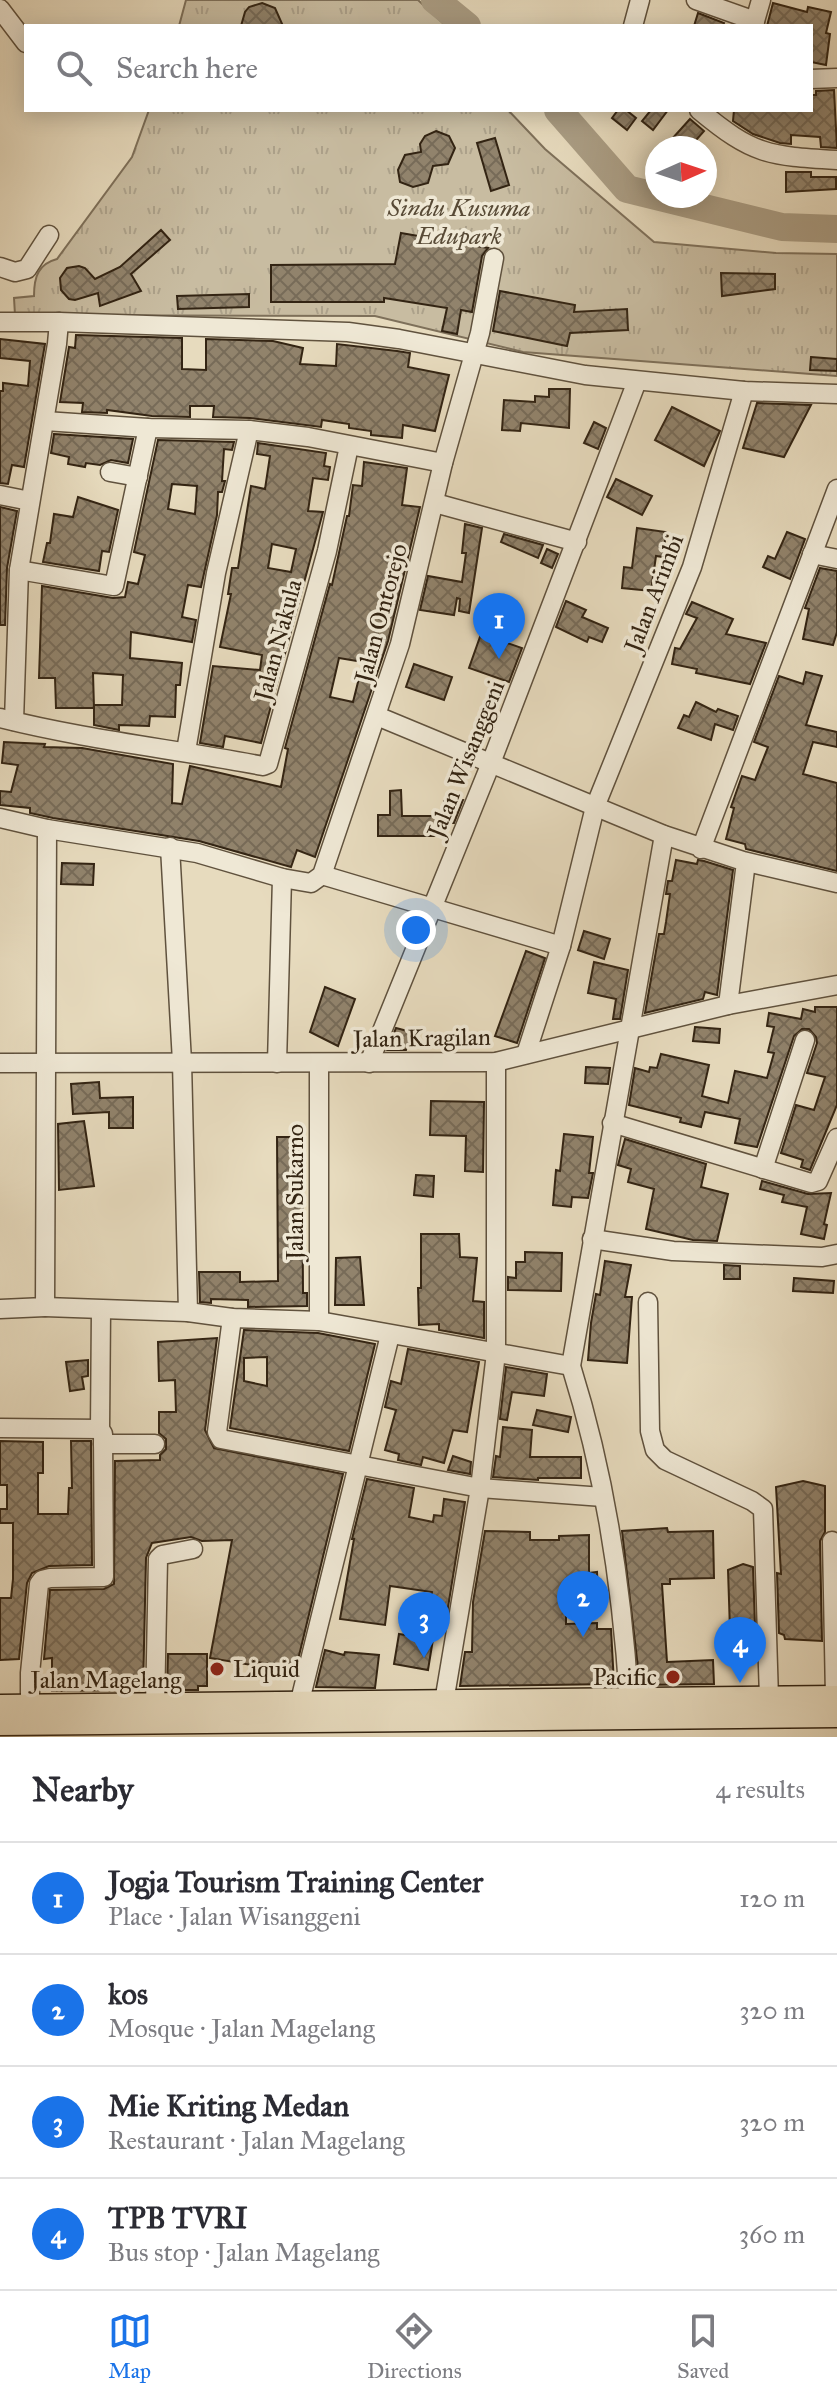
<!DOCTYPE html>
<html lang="en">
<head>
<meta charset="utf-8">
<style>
  body { margin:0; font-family:"IM FELL Great Primer",serif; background:#f7f7f7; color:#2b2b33 }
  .compass { position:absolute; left:645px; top:136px; width:72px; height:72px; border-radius:50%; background:#fff; box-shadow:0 4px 20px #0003; rotate:87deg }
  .you { position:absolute; left:416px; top:930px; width:28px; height:28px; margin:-20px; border:6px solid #fff; border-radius:50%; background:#1a73e8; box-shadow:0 0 0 12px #1a73e833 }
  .badge { display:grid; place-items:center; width:52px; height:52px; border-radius:50%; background:#1a73e8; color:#fff; font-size:26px; font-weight:700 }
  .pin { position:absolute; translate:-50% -66px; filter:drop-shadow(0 2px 4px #0008) }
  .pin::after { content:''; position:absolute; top:42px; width:28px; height:24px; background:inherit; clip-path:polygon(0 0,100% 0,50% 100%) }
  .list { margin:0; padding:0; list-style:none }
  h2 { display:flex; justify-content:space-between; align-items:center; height:104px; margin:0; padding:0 32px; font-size:34px }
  h2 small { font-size:26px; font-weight:400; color:#7c7c81 }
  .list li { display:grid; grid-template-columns:52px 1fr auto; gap:24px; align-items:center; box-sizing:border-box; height:112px; padding:0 32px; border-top:2px solid #e1e1e2 }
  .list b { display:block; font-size:30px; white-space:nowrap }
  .list p { margin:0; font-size:26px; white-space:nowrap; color:#7c7c81 }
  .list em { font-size:26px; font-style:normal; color:#7c7c81 }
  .icon { flex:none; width:44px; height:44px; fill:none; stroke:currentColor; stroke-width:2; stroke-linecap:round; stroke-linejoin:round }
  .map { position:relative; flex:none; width:837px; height:1737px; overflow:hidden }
  .search { position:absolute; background:#fff; box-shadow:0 4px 20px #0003; left:24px; right:24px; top:24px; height:88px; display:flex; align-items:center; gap:20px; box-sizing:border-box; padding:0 28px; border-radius:0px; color:#7c7c81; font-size:30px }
  .sheet { height:552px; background:#fff }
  nav { display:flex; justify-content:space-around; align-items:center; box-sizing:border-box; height:112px; border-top:2px solid #e1e1e2; background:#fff; font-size:22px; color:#7c7c81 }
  nav a { display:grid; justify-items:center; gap:4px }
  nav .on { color:#1a73e8 }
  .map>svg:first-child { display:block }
  .park { fill:url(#park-tufts); stroke:#7e705a; stroke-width:2 }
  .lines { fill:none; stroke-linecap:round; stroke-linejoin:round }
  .river { stroke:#aa9d84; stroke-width:28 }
  .building { fill:url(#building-cross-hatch); stroke:#332413; stroke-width:2; fill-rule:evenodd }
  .minor-casing { stroke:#60523e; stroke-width:21 }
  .major-casing { stroke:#332413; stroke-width:25 }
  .minor { stroke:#efe8d5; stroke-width:18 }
  .major { stroke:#e7dbbe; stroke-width:22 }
  .poi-dot { fill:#8f2418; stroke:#efe8d5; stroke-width:3 }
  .labels { text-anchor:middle; stroke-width:7; stroke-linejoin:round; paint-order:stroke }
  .park-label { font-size:24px; font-style:italic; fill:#584a36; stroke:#efe8d5 }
  .street-label { font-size:24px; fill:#332413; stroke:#efe8d5 }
  .poi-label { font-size:24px; fill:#332413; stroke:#efe8d5; text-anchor:start }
</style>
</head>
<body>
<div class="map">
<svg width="837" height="1737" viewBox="0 0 837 1737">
  <defs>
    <pattern id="park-tufts" width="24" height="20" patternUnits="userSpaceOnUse" patternTransform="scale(2)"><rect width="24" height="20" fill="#c8bca1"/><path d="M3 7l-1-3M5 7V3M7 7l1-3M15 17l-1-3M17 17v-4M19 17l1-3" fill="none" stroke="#aca18a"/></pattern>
    <pattern id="building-cross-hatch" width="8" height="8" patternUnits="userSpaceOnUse" patternTransform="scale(2)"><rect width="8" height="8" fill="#91836c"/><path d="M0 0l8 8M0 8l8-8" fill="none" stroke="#776b58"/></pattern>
  </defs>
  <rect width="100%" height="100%" fill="#e7dbbe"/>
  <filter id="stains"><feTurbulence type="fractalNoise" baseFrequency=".0025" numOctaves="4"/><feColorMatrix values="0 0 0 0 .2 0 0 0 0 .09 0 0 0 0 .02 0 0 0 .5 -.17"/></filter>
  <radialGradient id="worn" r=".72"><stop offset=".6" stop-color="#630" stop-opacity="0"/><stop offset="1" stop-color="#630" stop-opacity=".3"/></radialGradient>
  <g class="park">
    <path d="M186,0H418L446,26H179Z"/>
    <path d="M149,110H508L545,149L654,242L776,253L837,254V376L523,352L375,316L15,315L14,298L34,296C34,277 38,264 57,259L132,157Z"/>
  </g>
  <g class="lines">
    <g class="river">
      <path d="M435,0L467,26"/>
      <path d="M558,110L627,189L782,227L837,229"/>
    </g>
  </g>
  <g class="building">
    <path d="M262,3L275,8L283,26H241L245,12L249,7Z"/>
    <path d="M773,3L807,12L808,7L831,12L826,33L830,34L826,65L811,62V26H767Z"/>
    <path d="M698,13L724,23L723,26H694Z"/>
    <path d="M834,90L837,148L821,147L820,137L791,135V144L780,143L753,134L733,121L734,110H811V95H816V91Z"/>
    <path d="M618,110H626L636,118L627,130L612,118Z"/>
    <path d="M651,110H668L653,130L642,121Z"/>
    <path d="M690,119L704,131L689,148H679L671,140Z"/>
    <path d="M436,131L449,136L455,148L448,164L433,166L428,183L413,187L400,182L398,170L405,155L421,152L420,144L425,136Z"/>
    <path d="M495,138L509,185L491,191L477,143Z"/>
    <path d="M786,172H811V177H836V189L786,192Z"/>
    <path d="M161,230L170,240L131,274L141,291L100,306L98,293L75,300L69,299L61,290L60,278L67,268L79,266L85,268L95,279L120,267Z"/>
    <path d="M401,233L488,248L482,256L472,312L461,310L457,334L442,331L447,308L384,298V302H271V265L395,264Z"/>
    <path d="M721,273L775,274V289L722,296Z"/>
    <path d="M500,291L575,305L574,312L627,309L628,330L570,333L567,346L493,331Z"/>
    <path d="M249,294V307L178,309L177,296Z"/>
    <path d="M76,335L182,338V369L206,370V339L273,341L303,348L300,364L336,366L337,344L397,351L410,353L408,367L449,375L435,431L403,425L402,438L371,435V431L349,428V424L322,420L321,427L250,418L213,417L214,406H190V417L152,416L107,410V413L82,412L83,403L60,402L69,347L75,348Z"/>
    <path d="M0,339L45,344L24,467L12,465L8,484L0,483V391H3V383L28,386L30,361L0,358Z"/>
    <path d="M811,357L837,359V371L810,370Z"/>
    <path d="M549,389H570L569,428L521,423L520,431L502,430L504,400L535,402V396L549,397Z"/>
    <path d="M757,403L811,405L784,457L743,448Z"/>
    <path d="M672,407L720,431L704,466L655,440Z"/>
    <path d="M594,422L606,428L598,449L584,443Z"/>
    <path d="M54,434L133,439L128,463L111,460L100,465L86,463L85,467L68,464L69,457L51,453Z"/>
    <path d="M158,440L234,442L232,450L224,449L222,481H225L222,492H218L217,515L201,587L188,585L182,617L196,620L192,642L131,632L130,658L182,663L180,685H176L175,717L150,716L149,726L119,725V730L94,725V705H122L123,675L93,673L94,708H56L55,678H39L42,586L113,598L125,597L128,582L138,584L145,555L134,552ZM172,484L197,486L195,514L168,509Z"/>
    <path d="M258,443L326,453L324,466L330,467L328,480L313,478L308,511L323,512L261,743L225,736L223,747L200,743L213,666L260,670L262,655L220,647L231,594H228L232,568H238L251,486L265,489L270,456L257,454ZM272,544L296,549L291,572L268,568Z"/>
    <path d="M364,462L407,468L402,505L420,507L388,641L315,857L297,850L291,867L199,841L53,818L30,813V808L0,805V791L11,792L18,765L2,763L4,742L45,744L44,747L82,748L173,764L172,803L182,804L190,766L281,787L288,749L285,748L330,584L332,585L347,516H349L353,485L362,486ZM339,658L363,662L353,702L330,697Z"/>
    <path d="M616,479L652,496L642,515L607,497Z"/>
    <path d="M78,497L118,510L109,552L102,551L99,571L43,562L47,543H50L54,514L73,517Z"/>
    <path d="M0,507L17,511L7,568L5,625H0Z"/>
    <path d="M465,524L482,528L469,613L459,611L460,599L457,598L454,615L420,610L428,576L462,582L466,553H462Z"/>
    <path d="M637,528L666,532L663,557L656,556L651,591L622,588L624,567L632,568Z"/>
    <path d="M787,532L805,539L790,579L763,567L768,556L775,559Z"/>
    <path d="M504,534L543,545L538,558L501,542Z"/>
    <path d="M547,549L558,554L552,568L541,563Z"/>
    <path d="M820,568L837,571V632L833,645L803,639L809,609L805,608Z"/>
    <path d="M566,601L586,610L582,617L608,628L602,642L589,637L587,642L556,627Z"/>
    <path d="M692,602L733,619L726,634L766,643L750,684L696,673L697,669L672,664L675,648L680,649L697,618L686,614Z"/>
    <path d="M481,634L522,648L509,682L469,668Z"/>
    <path d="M414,664L452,677L444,700L406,687Z"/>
    <path d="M806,672L822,676L806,725L837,732V747L813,742L803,774L837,783V871L746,849L745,844L726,839L734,808L731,807L742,776L755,780L768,747L754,742L779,676L803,684Z"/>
    <path d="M696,702L716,712L718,709L738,716L733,730L715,724L711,740L678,728L684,715L689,717Z"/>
    <path d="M401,790L402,816H443L444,836H378V815H390V791Z"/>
    <path d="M463,800L454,823H446L444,801Z"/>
    <path d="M676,860L697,864L698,860L704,861L733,870L717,995L705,992L703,999L645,1013L659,934H664L666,922L670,894H666L668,881H672Z"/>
    <path d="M62,863L94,864L93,885L61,884Z"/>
    <path d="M584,931L610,939L604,959L578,950Z"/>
    <path d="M526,951L545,958L517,1043L495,1036Z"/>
    <path d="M594,962L628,970L620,1019H613L616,999L588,993Z"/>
    <path d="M325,987L355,999L338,1046L310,1032Z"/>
    <path d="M815,1007H837V1105L810,1170L801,1167L803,1160L781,1153L796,1105L814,1110L825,1077L807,1073L817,1043L816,1037L809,1029H802L794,1036L757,1147L735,1143L740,1119L705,1112L701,1127L680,1122L681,1118L629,1105L635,1068L649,1072L650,1067L657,1068L661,1054L709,1065L702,1096L728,1103L735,1071L767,1078L774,1053L768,1052L774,1027L767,1026L769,1013L801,1019L803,1009L815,1012Z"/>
    <path d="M695,1027L720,1029L719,1043L693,1041Z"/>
    <path d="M396,1028L411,1032L406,1050H387Z"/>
    <path d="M586,1067L610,1068L608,1084L585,1083Z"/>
    <path d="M99,1082L100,1098L133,1097V1128H109V1112L73,1114L71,1084Z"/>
    <path d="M431,1101L484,1102L483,1172L465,1171L466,1136L430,1135Z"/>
    <path d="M84,1121L94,1186L59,1190L58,1124Z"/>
    <path d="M564,1134L593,1137L589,1173H593L588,1198L572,1197L571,1207L553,1205L556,1170L560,1171Z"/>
    <path d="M277,1137H302L303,1293H307V1306L248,1307V1300L211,1299V1303L200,1302L199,1272H240V1282L278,1281Z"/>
    <path d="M625,1139L706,1164L701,1187L728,1194L717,1241L693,1240L646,1229L654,1189L628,1182L631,1169L618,1165Z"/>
    <path d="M416,1175L434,1176L433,1197L414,1195Z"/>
    <path d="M762,1181L808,1194L831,1193L824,1224L827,1225L824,1239L801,1234L807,1207L782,1202L784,1195L760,1189Z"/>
    <path d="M421,1234H459L460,1257L477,1258L473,1301L484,1302V1338L439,1330V1324L419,1325L418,1288H421Z"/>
    <path d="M525,1252L562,1253L561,1291L508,1290V1277L516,1278V1262H525Z"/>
    <path d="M360,1257L364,1305H335L336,1258Z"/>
    <path d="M605,1261L631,1265L625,1297H632L627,1363L588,1360L591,1323L596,1294L600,1295Z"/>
    <path d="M724,1265L740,1266V1279H724Z"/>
    <path d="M794,1278L834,1281L833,1293L793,1291Z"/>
    <path d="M244,1330L318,1333L375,1344L349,1451L230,1428ZM267,1357V1386L244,1381V1358Z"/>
    <path d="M217,1338L205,1430L214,1448L343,1474L296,1668L257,1662V1666L210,1658L232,1540L202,1541L191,1537L152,1543L146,1558L143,1690L52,1691V1658L44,1659L50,1590L104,1589L114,1584L115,1461L160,1460V1455L166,1449V1439L159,1433V1412H176L175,1380L159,1381L158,1342Z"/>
    <path d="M408,1349L479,1362L467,1432L453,1430L444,1463L423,1457L421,1465L398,1460L399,1454L385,1450L396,1410L385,1407L391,1381L401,1384Z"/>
    <path d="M88,1360V1376L82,1377L84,1389L70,1391L66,1362Z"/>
    <path d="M506,1367L547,1374L544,1396L512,1392L507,1420L500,1419Z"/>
    <path d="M537,1410L571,1417L568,1432L533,1425Z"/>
    <path d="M503,1427L532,1430L530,1457H581V1478H538V1480L493,1477L496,1456L500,1457Z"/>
    <path d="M0,1441L43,1442V1473H38V1514H68L69,1488H72L71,1441H91L92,1565L49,1566L32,1573L27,1583L19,1659L0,1660V1598H11L13,1579V1523H0V1509H7V1485H0Z"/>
    <path d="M453,1456L471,1462L470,1474L448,1470Z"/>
    <path d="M367,1479L414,1488L409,1517L433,1522L434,1515L442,1516L444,1499L465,1502L444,1632L427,1630L432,1592L390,1586L385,1625L340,1619L354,1539H352Z"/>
    <path d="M803,1481L825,1486V1532L820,1541L822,1641L785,1639L784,1635L779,1633L777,1573L781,1574L776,1487Z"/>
    <path d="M667,1528L668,1532L713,1531L714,1578L670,1579V1584H662L667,1662L713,1660L714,1684L640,1685L622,1531Z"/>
    <path d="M485,1531L530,1532V1540H559V1536L589,1535V1573L597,1572L598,1596L566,1597V1624L597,1623V1629H611L614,1684L460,1686L465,1652H472L473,1602Z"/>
    <path d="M743,1564L753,1567L755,1626L743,1623L730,1630L728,1570Z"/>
    <path d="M399,1634L433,1639L428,1670L394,1664Z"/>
    <path d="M325,1650L344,1655L345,1652L379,1655L375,1688L316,1687Z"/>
    <path d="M168,1654H207V1686H198V1690H167Z"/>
  </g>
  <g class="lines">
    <defs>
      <g id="minor">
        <path d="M696,0L755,21L754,26"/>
        <path d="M0,9L26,43"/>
        <path d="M755,21L761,0"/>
        <path d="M633,26L640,0"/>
        <path d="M811,79L837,78"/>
        <path d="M699,110C753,155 768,156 837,160"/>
        <path d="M0,267L15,272L27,269L49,235"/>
        <path d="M0,322H59L348,332L399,339L585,375L744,391L837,394"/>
        <path d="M45,421L148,428L249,430L308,437L443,463"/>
        <path d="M110,472L138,477"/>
        <path d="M0,495L30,501"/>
        <path d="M435,503L577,542"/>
        <path d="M812,554L837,559"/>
        <path d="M19,570L114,586L148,428"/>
        <path d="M377,716L664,835L743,861L837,883"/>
        <path d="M0,718C87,740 175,749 263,766L268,764L327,551L349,446"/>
        <path d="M14,721L19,570L57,344L59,322"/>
        <path d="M186,751L216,573L249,430"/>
        <path d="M0,818L47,829L197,853L282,878L311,883L322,875L400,644L443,463L480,333L494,258"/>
        <path d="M170,847L182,1062L188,1312"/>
        <path d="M701,849L837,489"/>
        <path d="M322,875L561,946"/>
        <path d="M728,1005L745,870"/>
        <path d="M526,1054L561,946L595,807L692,567L744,391"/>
        <path d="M0,1063L496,1062L728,1005L837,985"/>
        <path d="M277,1063L282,878"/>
        <path d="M369,1063L491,763L637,381"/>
        <path d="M612,1123L811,1183L818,1181L837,1138"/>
        <path d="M763,1169L805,1040"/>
        <path d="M592,1239L673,1251L822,1257L837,1254"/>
        <path d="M648,1302L650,1431L655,1450L665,1460L752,1501L763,1509L769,1698"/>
        <path d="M45,1307L188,1312L232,1318L319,1321L571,1366"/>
        <path d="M0,1309L45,1307L47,829"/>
        <path d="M232,1318L217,1432L221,1439L480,1488L603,1497"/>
        <path d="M319,1321V1063"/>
        <path d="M0,1428L100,1429"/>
        <path d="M103,1444H155"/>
        <path d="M832,1541L835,1697"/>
        <path d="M629,1700C622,1587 605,1474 571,1366L664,835"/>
        <path d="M444,1702L480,1488L496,1353V1062"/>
        <path d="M299,1705L390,1335"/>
        <path d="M30,1706V1673L39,1584L42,1580L50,1578L104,1577L103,1434L100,1429L101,1310"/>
        <path d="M155,1707L158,1559L162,1555L193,1549"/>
      </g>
      <g id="major">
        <path d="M0,1706L837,1697"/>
        <path d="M0,1724L837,1716"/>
      </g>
    </defs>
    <use href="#minor" class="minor-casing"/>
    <use href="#major" class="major-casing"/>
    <use href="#minor" class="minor"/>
    <use href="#major" class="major"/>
  </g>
  <g class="poi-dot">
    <circle cx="217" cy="1669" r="8"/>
    <circle cx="673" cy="1677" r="8"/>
  </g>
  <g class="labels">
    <g class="park-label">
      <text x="459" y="216">Sindu Kusuma<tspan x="459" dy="28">Edupark</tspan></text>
    </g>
    <g class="street-label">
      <text transform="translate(654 593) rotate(-69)" y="8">Jalan Arimbi</text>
      <text transform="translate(381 613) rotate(-75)" y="8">Jalan Ontorejo</text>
      <text transform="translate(278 640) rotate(-75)" y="8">Jalan Nakula</text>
      <text transform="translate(466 759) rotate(-68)" y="8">Jalan Wisanggeni</text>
      <text transform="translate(422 1038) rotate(-1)" y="8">Jalan Kragilan</text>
      <text transform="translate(295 1192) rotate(-90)" y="8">Jalan Sukarno</text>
      <text x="106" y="1688">Jalan Magelang</text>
    </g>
    <g class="poi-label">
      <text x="233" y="1677">Liquid</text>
      <text x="657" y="1685" text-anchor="end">Pacific</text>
    </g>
  </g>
  <rect width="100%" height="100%" filter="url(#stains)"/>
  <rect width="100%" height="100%" fill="url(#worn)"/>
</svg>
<svg class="compass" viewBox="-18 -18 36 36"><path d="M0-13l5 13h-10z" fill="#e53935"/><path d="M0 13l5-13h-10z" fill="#7c7c81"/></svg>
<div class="you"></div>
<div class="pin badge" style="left:499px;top:659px">1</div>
<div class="pin badge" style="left:583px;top:1637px">2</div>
<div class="pin badge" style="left:424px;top:1658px">3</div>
<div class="pin badge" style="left:740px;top:1683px">4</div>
<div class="search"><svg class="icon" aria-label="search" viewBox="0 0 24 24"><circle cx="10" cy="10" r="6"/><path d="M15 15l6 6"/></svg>Search here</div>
</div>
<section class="sheet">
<h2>Nearby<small>4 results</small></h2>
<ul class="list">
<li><span class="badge">1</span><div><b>Jogja Tourism Training Center</b><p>Place · Jalan Wisanggeni</p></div><em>120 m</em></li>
<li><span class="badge">2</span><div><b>kos</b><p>Mosque · Jalan Magelang</p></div><em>320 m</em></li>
<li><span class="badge">3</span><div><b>Mie Kriting Medan</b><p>Restaurant · Jalan Magelang</p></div><em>320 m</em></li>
<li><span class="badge">4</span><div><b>TPB TVRI</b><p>Bus stop · Jalan Magelang</p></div><em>360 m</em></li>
</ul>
</section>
<nav>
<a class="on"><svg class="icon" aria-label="map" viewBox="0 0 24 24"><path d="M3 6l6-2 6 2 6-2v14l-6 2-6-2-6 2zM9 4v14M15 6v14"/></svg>Map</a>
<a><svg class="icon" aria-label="directions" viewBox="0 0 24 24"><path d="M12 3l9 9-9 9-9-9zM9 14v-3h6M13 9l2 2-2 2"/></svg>Directions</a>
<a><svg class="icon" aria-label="saved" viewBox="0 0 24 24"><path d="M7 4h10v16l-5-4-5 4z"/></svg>Saved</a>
</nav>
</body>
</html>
